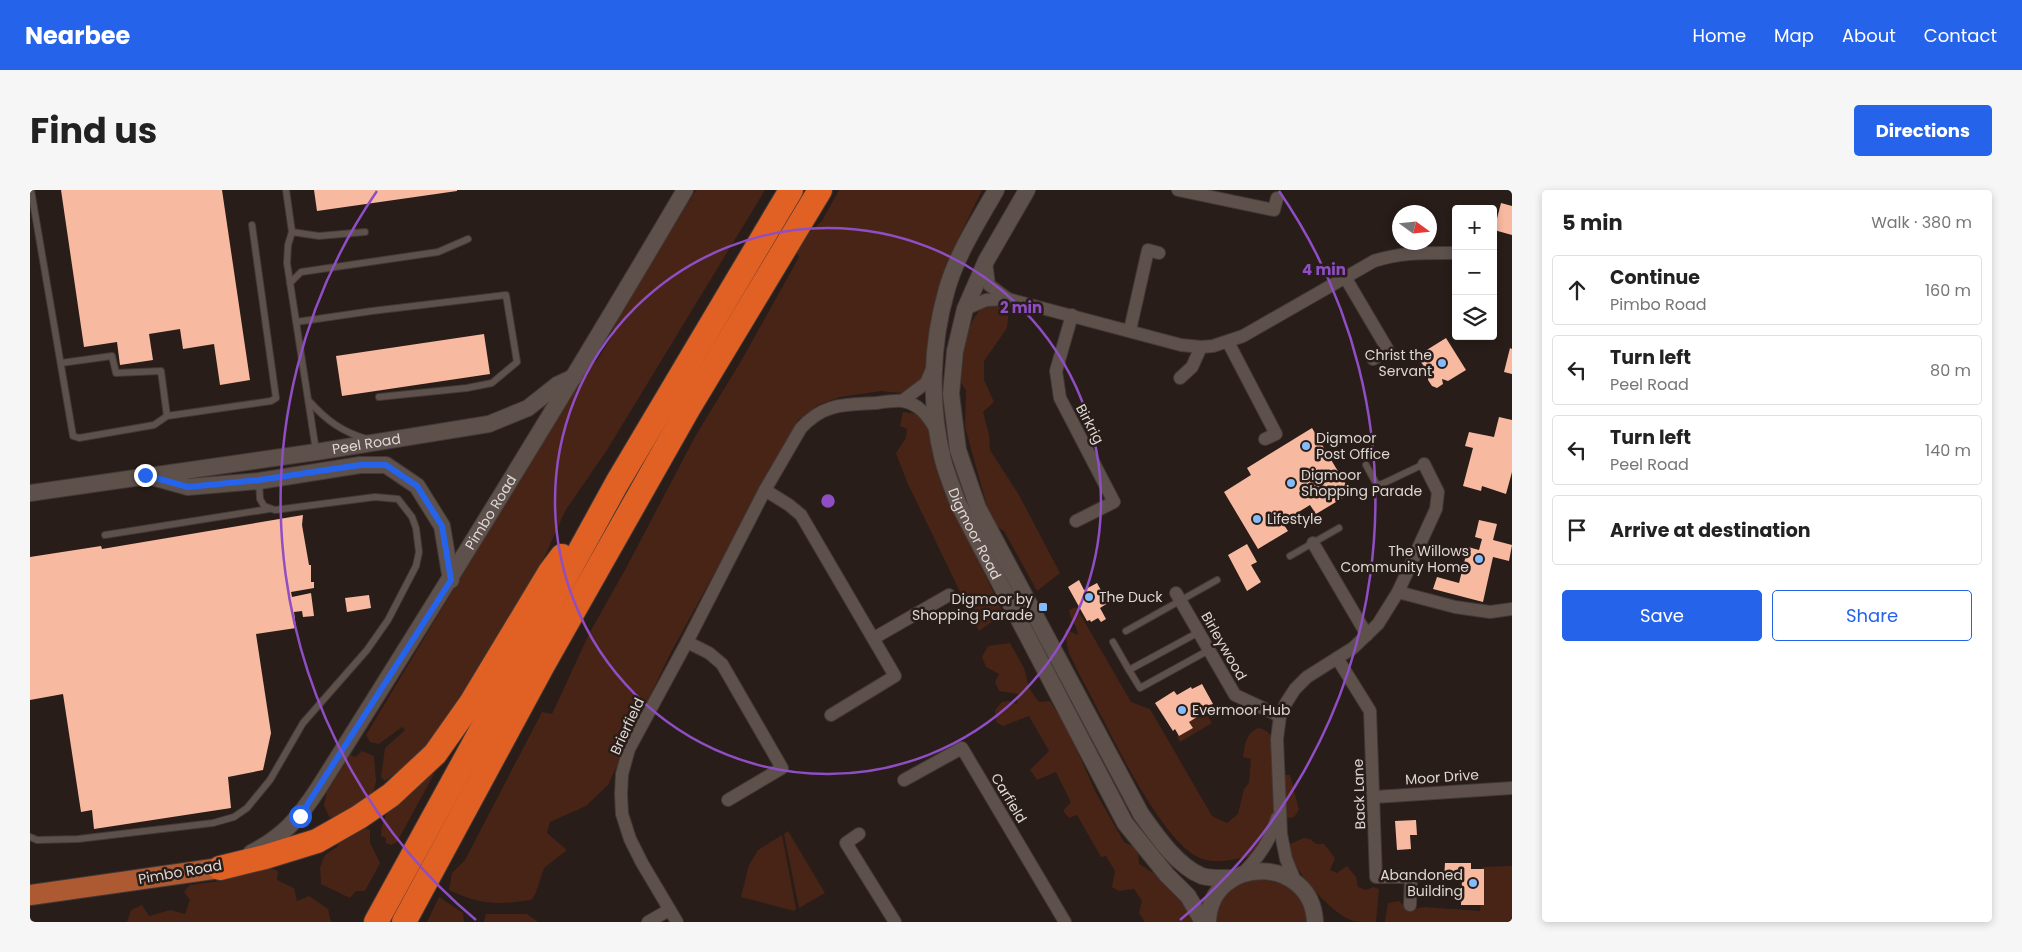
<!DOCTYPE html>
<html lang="en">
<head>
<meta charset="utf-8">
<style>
  body { margin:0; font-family:Poppins,sans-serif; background:#f6f6f6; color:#222 }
  .controls { position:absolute; right:15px; top:15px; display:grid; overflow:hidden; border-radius:5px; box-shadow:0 2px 8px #0003 }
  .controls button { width:45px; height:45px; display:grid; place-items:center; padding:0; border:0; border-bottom:1px solid #e0e0e0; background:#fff; color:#222; font:25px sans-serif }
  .compass { position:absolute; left:1362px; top:15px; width:45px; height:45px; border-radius:50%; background:#fff; box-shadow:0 2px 8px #0003; rotate:105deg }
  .stop { position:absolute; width:15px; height:15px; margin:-11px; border:4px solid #2563eb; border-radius:50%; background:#fff }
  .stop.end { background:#2563eb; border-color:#fff; box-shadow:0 1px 5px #0008 }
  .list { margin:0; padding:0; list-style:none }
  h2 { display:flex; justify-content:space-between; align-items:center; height:65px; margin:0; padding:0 20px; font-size:21px }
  h2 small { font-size:16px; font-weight:400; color:#767676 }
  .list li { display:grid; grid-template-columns:32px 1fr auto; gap:15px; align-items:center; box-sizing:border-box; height:70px; margin:0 10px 10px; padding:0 10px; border:1px solid #e0e0e0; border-radius:5px }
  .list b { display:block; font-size:19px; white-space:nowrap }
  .list p { margin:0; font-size:16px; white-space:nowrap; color:#767676 }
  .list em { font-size:16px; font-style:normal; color:#767676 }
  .actions { display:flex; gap:10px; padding:15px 20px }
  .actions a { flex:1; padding:11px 0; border:1px solid #2563eb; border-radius:5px; text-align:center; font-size:18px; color:#2563eb }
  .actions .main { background:#2563eb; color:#fff }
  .icon { flex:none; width:28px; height:28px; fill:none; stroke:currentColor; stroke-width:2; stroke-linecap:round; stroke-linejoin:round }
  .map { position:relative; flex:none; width:1482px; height:732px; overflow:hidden; border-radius:5px }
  header { display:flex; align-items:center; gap:30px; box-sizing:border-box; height:70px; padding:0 25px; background:#2563eb; color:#fff }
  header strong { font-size:24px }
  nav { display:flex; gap:28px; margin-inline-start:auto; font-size:18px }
  .intro { display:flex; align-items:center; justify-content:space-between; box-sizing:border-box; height:120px; padding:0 30px }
  h1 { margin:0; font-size:35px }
  .button { padding:12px 22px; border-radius:5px; background:#2563eb; color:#fff; font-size:18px; font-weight:700 }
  main { display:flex; gap:30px; padding:0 30px }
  aside { flex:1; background:#fff; border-radius:5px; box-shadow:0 2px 8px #0003 }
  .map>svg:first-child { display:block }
  .green { fill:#482416 }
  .building { fill:#f8b9a1 }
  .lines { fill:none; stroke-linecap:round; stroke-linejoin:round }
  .service-casing { stroke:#423936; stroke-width:8 }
  .minor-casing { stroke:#423936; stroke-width:14 }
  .tertiary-casing { stroke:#423936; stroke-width:18 }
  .primary-casing { stroke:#423936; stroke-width:22 }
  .motorway-casing { stroke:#423936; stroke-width:26 }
  .service { stroke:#5e514c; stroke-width:6 }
  .minor { stroke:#5e514c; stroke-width:12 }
  .tertiary { stroke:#5e514c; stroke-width:16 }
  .primary { stroke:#ad5a33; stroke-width:20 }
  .motorway { stroke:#e16023; stroke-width:24 }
  .route { stroke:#2563eb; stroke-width:6 }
  .ring { fill:none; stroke:#8f4ec3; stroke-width:2.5 }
  .poi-dot { fill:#84bcfb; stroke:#281d18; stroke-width:2 }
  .labels { text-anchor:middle; stroke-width:5; stroke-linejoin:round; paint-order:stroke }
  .poi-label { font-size:14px; fill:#dfd7d4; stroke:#281d18; text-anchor:start }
  .street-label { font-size:14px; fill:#dfd7d4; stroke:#281d18 }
  .centre { fill:#8f4ec3; stroke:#281d18; stroke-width:2.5 }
  .ring-label { font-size:15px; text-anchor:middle; font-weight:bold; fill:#8f4ec3; stroke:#281d18; stroke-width:5; stroke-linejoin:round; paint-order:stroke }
</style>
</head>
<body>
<header>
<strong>Nearbee</strong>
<nav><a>Home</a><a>Map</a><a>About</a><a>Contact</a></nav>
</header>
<div class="intro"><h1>Find us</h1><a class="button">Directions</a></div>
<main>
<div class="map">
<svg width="1482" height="732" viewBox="0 0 1482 732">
  <rect width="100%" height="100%" fill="#281d18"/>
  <g class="green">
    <path d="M666,0H735L577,260L535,321L512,373L443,494L399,553L374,578L355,591L351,587L355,558L375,540L372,537L349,554L340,552L336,545L560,172H566L583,145V135Z"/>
    <path d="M809,0H952L916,74L902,124L895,179L890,191L872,203L851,201L810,207L788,215L768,230L639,466L578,595L556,616L520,632L517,643L537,660L514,678L505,705L501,710C466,715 451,715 419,700L422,683L435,670L512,522L522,524L559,444L596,378L666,245L710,173L769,67L766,62L779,43L792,31Z"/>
    <path d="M970,114L979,118L977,138L954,171V190L964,212L953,222L959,245L960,260L989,305L1030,383L1007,401L974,341L966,336L957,316L935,237L936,200L931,193L935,148L943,130L949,121L958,115Z"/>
    <path d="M873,222L887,224L900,235L924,318L973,423L949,441L877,292L866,263L876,248L877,239L870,236Z"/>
    <path d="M1046,417L1101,512L1120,519L1182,626L1197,633L1208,624L1214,599L1219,593L1221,569L1213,567C1215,555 1216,542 1229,538C1250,543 1244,568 1244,585H1260L1269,620L1264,627L1244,630L1222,666C1205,669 1186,675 1170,668C1132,652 1086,553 1066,516C1058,499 1048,483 1040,465C1037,458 1036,448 1035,439L1048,445C1047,435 1040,430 1039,420Z"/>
    <path d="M980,453L994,478L999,498L1009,512L1020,511L1039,542L1065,601L1094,652L1108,659L1109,674L1143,695L1165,732H1115L1109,723L1112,711L1104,699L1089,701L1082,697L1085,681L1076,666L1071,667L1047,625L1039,628L1033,621L1041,612L1026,582L1007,590L1000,580L1019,561L999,526L973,536L966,532L965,520L972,512L979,511L987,514L988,504L969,501L965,492L969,484L956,477L952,467L958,456Z"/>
    <path d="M1175,522L1182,533L1150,552L1147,547L1163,538L1159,532Z"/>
    <path d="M332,561L344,566L346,591L343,603L326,617L307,628L299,627L294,615L297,602L320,565L326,567Z"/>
    <path d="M398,579L404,584L367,652L361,655L356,653V648L351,646C352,615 377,599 398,579Z"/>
    <path d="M329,637L340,640V653L350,673L335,701H326L320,708L291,694L290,677L295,665L307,657L312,646Z"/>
    <path d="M758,641L795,703L769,718L754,644Z"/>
    <path d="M752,645L766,719L764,721L711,707L719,675L728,660Z"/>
    <path d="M1274,648L1280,649L1286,654H1294L1305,668L1300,680L1307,683L1317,676L1326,687L1328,697L1336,700L1343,697L1349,699L1346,732C1339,732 1329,732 1323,731C1303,724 1271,689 1263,669C1261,665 1261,659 1260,654Z"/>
    <path d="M230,674L248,681L247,690L264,698L267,711L279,706L298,719L301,732H97L101,720L112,715L119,726L140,720L155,724L160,710L154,702L160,695L198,690L199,680Z"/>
    <path d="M1482,676V732H1355L1358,713L1369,711L1378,720L1395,717L1450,721L1452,677Z"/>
    <path d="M1225,689C1258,693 1270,698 1278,732H1184C1190,708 1201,695 1225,689Z"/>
    <path d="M409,707L433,723L434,732H397Z"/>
    <path d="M456,724H497L508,732H454Z"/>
  </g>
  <g class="building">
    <path d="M31,0H192L220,190L190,195L184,154L153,159L150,139L119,144L123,170L90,175L87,152L54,157Z"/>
    <path d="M284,0H427V1L287,21Z"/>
    <path d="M1471,13L1482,16V45L1464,40Z"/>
    <path d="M454,144L460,184L312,206L306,166Z"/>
    <path d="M1416,148L1436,180L1418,191L1412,189L1413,194L1407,198L1402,196L1398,190L1399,184L1387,166Z"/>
    <path d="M1480,158L1482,159V184L1474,182Z"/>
    <path d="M1469,227L1482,230V282L1476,304L1452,296L1451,301L1433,296L1443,258L1435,256L1439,242L1464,247Z"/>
    <path d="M1282,238L1321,303L1286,324L1280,315L1252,332L1258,341L1228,359L1194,302L1221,285L1217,278Z"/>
    <path d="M273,325L272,335L279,375H281V392H284V398L261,402L262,407L281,403L284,426L273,427L272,421L264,422L266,438L226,444L241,543L233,580L198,587L201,618L64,639L62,620L51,622L33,504L0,510V367L71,356L72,359Z"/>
    <path d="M1449,330L1467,334L1463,350L1482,355L1479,371L1463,367L1453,412L1403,399L1407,387L1429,393L1438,357L1449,360L1452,349L1445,347Z"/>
    <path d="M1217,354L1227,372L1221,375L1231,392L1217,401L1198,365Z"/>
    <path d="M1049,390L1054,400L1067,393L1078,413L1070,418L1076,429L1071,432L1068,428L1061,432L1060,430L1057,431L1038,397Z"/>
    <path d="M339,405L341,418L317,422L315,408Z"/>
    <path d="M1172,494L1183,514L1173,519L1175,522L1159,532L1163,538L1149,546L1145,539L1143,541L1125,513L1144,501L1147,505L1161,497L1162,499Z"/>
    <path d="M1386,630L1387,645H1380L1381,659L1367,660L1365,631Z"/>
    <path d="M1415,673H1441V679H1454V715H1431L1432,690L1414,689Z"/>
  </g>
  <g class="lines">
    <defs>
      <g id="service">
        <path d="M1,0L43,246L49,248L124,235L137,226L241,211L246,208L222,35"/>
        <path d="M256,0L262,42L258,55L257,73L286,261"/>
        <path d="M262,42L289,46L335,42"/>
        <path d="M260,93L271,82L408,62L438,49"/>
        <path d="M266,132L342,121L476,105L487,172L462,193L437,198L349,207"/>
        <path d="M31,173L82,166L86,183L131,181L137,226"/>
        <path d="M279,211C296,230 312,242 337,249"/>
        <path d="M1336,275L1347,295L1352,294L1394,274"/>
        <path d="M75,345L239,319"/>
        <path d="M1260,366L1309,338"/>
        <path d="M1096,441L1187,390"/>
        <path d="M1169,442L1099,480L1110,498L1179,460"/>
        <path d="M1083,452L1099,480"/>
        <path d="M0,647L7,650L48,649L183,633L204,627L217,618L240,590L273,533L337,460L358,430L386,376L389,362L386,338L382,327L368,309L345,307L245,320L234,316L230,309L229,292"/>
      </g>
      <g id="minor">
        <path d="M1148,0L1244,20L1247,8"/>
        <path d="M956,72L959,95L978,109"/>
        <path d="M1315,87L1358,160L1343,169"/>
        <path d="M935,119L956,110L978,109L1151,155L1171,157L1183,156L1213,146L1344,71C1371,62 1397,63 1426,63"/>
        <path d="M1042,125L1026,181L1030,208L1084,312L1046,331"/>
        <path d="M1100,140L1118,60L1129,63"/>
        <path d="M1198,152L1246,244L1235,249"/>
        <path d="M1150,188L1162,177L1171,157"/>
        <path d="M872,211L896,193L902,179"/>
        <path d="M735,300L759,315L771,325L865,486L801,525"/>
        <path d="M1283,353L1337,445"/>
        <path d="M1368,402L1425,417L1460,422L1482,419"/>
        <path d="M1146,403L1205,505L1250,526"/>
        <path d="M844,448L919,405"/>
        <path d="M657,452L679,463L692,474L752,578L698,610"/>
        <path d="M1307,468L1340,521L1346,687H1381L1380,715"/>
        <path d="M874,590L932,558L1035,732"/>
        <path d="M1345,607L1482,598"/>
        <path d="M829,644L816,653L865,732"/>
        <path d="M1212,684C1229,667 1240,651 1247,628"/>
        <path d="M1266,693L1256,669L1251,644L1247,549L1250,526L1256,513L1265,499L1277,487L1323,458L1348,434L1368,402L1406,319L1408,302L1394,274"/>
        <path d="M618,732L639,720"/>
        <path d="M647,732L612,673L600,649L592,624L591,604L592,584L599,559L657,452L735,300L771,238C794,213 814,215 846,213C854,212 865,210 873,211C889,214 897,225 905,238"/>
      </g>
      <g id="tertiary">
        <path id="s1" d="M966,0C948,32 927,64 917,99C901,154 899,215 913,270C917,285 923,299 928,313L1095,633L1137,685L1158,706L1173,732"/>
        <path d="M997,0L956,71L935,119L925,161L921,204L928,260L948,318L1111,624C1126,645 1147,676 1172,686C1182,689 1193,688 1203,688"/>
        <path d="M122,287L158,297L229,291L330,275H356L387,296L412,336L421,390"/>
        <path id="s2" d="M0,303L286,262L459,234L498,218L527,195L544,187"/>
        <path id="s3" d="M221,663C253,647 269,628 288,599C413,401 536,202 655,0"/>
        <path d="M1178,732C1180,665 1282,664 1285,732"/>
      </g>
      <path id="primary" d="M0,705L190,678"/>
      <g id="motorway">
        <path d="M190,678L235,667L287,651L329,627L361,605L405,564L441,513L520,382L532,366"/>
        <path d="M346,732L587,293L761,0"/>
        <path d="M374,732L513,475L658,219L790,0"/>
      </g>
    </defs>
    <use href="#service" class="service-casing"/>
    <use href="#minor" class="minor-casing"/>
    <use href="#tertiary" class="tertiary-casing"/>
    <use href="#primary" class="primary-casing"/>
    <use href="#motorway" class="motorway-casing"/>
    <use href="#service" class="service"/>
    <use href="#minor" class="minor"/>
    <use href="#tertiary" class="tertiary"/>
    <use href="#primary" class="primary"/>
    <use href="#motorway" class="motorway"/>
  </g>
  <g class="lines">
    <path class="route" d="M115,285L158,297L229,290L330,275H356L387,296L412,336L421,390L270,626"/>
  </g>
  <g class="ring">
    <circle cx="798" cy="311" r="273"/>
    <path d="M446 730A547 547 0 0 1 347 1M1249 1A547 547 0 0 1 1150 730"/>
  </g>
  <g class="poi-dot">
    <circle cx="1412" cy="173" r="5"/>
    <circle cx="1276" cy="256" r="5"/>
    <circle cx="1261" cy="293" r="5"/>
    <circle cx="1227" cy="329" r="5"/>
    <circle cx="1449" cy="369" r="5"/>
    <circle cx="1059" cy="407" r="5"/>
    <rect x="1008" y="412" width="10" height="10" rx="2.5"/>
    <circle cx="1152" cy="520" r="5"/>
    <circle cx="1443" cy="693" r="5"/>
  </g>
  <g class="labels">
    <g class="poi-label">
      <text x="1402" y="170" text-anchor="end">Christ the<tspan x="1402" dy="16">Servant</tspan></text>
      <text x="1286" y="253">Digmoor<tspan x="1286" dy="16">Post Office</tspan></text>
      <text x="1271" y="290">Digmoor<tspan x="1271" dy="16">Shopping Parade</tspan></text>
      <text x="1237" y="334">Lifestyle</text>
      <text x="1439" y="366" text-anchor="end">The Willows<tspan x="1439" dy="16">Community Home</tspan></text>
      <text x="1069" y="412">The Duck</text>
      <text x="1003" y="414" text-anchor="end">Digmoor by<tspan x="1003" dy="16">Shopping Parade</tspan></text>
      <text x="1162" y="525">Evermoor Hub</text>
      <text x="1433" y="690" text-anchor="end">Abandoned<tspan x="1433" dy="16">Building</tspan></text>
    </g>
    <g class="street-label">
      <text transform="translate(1060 234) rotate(62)" y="5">Birkrig</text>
      <text dy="5" stroke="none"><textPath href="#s2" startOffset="340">Peel Road</textPath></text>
      <text dy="5" stroke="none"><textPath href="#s3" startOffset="420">Pimbo Road</textPath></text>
      <text dy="5" stroke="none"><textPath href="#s1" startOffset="364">Digmoor Road</textPath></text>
      <text transform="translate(1194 456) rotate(60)" y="5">Birleywood</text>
      <text transform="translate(597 536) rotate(-65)" y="5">Brierfield</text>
      <text transform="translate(1412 587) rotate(-4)" y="5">Moor Drive</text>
      <text transform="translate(1329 604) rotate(-92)" y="5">Back Lane</text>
      <text transform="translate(979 608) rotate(59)" y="5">Carfield</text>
      <text transform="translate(150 682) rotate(-10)" y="5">Pimbo Road</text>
    </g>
  </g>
  <circle cx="798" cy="311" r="8" class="centre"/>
  <g class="ring-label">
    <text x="1294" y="85">4 min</text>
    <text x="991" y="123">2 min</text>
  </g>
</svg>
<div class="controls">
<button>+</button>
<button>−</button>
<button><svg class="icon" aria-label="layers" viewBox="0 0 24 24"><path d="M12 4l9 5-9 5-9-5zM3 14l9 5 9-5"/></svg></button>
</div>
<svg class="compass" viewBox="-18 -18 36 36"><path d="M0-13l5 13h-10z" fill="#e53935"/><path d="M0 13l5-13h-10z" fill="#767676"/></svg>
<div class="stop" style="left:270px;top:626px"></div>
<div class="stop end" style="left:115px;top:285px"></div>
</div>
<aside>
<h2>5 min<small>Walk · 380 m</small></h2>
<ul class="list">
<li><svg class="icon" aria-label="ahead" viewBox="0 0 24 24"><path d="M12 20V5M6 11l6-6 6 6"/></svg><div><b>Continue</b><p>Pimbo Road</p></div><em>160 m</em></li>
<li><svg class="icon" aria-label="left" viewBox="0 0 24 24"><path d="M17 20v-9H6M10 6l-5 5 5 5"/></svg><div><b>Turn left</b><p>Peel Road</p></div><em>80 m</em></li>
<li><svg class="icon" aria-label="left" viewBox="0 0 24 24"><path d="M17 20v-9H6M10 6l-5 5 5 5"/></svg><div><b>Turn left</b><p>Peel Road</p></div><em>140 m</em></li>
<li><svg class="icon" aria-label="arrive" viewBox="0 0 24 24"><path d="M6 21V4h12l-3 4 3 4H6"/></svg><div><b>Arrive at destination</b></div></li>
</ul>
<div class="actions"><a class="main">Save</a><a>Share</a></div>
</aside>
</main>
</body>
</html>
